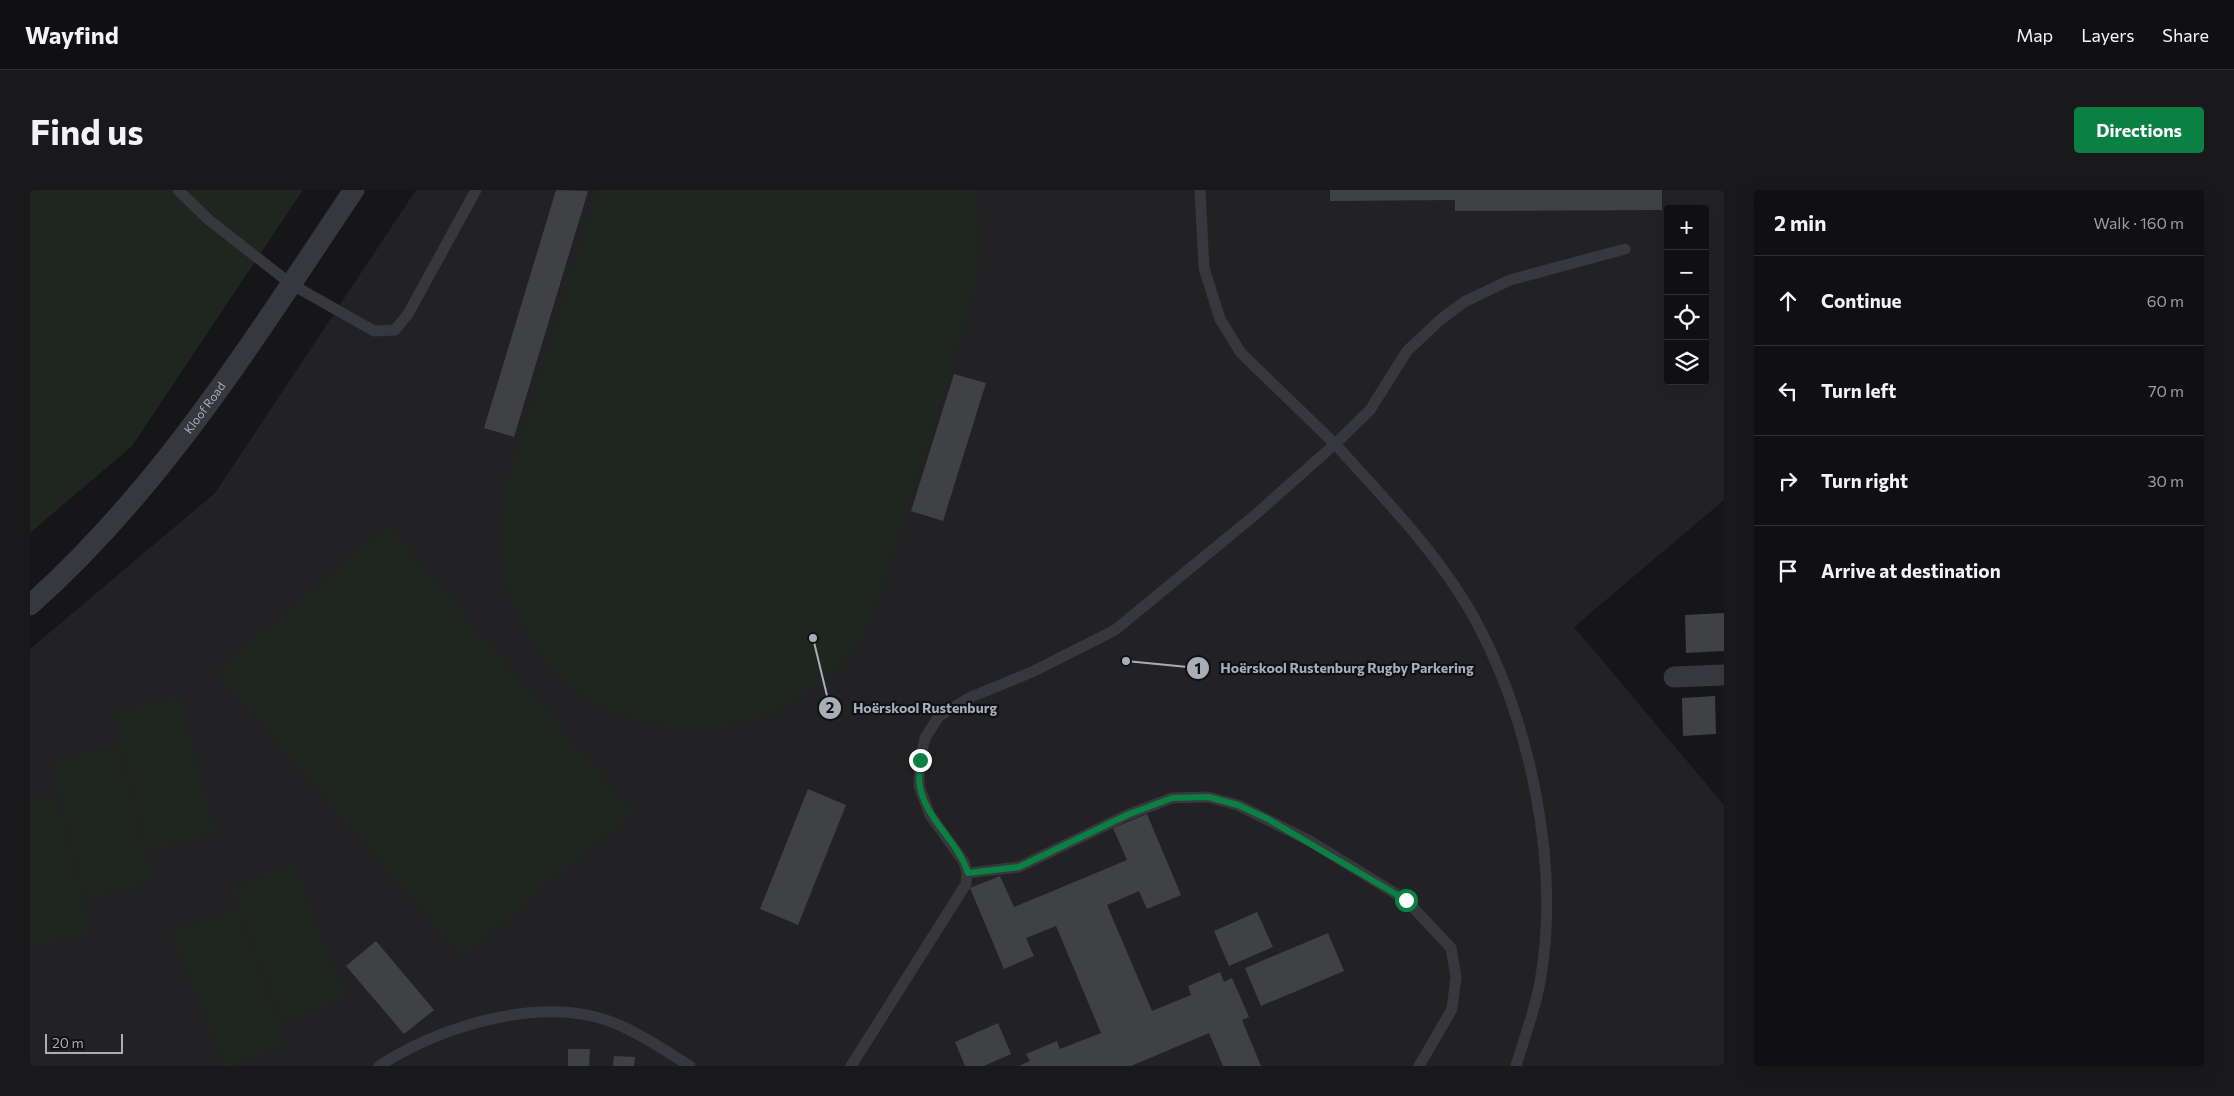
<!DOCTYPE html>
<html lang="en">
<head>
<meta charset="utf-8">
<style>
  body { margin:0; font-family:Commissioner,sans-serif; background:#19191b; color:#f1f3f6 }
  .controls { position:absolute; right:15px; top:15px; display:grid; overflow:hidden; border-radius:5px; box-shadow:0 5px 20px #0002 }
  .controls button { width:45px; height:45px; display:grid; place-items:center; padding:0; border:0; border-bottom:1px solid #303032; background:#101012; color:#f1f3f6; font:25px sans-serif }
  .scale { position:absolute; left:15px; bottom:12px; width:78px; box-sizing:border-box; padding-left:5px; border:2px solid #a8adb8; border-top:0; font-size:14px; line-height:18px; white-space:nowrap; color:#a8adb8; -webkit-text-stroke:4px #111113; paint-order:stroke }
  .stop { position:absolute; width:15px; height:15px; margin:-11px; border:4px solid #0b8043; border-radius:50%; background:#fff }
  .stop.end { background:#0b8043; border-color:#fff; box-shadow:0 1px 5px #0008 }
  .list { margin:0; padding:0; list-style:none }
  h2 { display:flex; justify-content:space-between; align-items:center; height:65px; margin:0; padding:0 20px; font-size:21px }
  h2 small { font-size:16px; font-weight:400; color:#9c9d9f }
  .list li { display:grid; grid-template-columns:32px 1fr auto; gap:15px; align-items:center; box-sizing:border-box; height:90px; padding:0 20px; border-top:1px solid #303032 }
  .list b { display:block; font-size:19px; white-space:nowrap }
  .list em { font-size:16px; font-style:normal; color:#9c9d9f }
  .icon { flex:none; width:28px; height:28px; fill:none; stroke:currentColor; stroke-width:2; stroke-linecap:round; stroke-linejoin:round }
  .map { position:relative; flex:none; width:1694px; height:876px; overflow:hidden; border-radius:5px }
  header { display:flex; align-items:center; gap:30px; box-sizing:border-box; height:70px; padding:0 25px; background:#101012; border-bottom:1px solid #303032 }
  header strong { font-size:24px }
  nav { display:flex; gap:28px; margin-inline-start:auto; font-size:18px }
  .intro { display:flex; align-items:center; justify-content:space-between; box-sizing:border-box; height:120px; padding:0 30px }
  h1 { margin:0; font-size:35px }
  .button { padding:12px 22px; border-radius:5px; background:#0b8043; color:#fff; font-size:18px; font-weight:700 }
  main { display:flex; gap:30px; padding:0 30px }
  aside { flex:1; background:#101012; border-radius:5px; box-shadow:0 5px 20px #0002 }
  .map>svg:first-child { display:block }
  .built { fill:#222225; fill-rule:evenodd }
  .green { fill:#1e261f }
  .building { fill:#404145 }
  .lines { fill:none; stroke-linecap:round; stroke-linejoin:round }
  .service { stroke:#37383d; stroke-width:11 }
  .minor { stroke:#37383d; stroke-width:21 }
  .route { stroke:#0b8043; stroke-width:6 }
  .labels { text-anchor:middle; stroke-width:4.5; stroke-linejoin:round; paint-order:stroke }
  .street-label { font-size:12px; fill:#a8adb8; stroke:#111113 }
  .leader { fill:none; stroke:#a8adb8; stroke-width:2 }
  .callout-dot { fill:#a8adb8; stroke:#111113; stroke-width:2 }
  .mark-label { font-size:15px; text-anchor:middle; font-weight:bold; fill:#111 }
  .callout-label { font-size:14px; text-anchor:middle; font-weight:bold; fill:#a8adb8; stroke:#111113; stroke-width:4.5; stroke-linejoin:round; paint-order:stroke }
</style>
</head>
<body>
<header>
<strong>Wayfind</strong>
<nav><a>Map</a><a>Layers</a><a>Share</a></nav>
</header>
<div class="intro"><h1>Find us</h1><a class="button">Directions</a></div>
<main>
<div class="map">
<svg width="1694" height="876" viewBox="0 0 1694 876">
  <rect width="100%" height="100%" fill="#161618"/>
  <path class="built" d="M386,0H1694V310L1544,437L1694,615V876H0V459L185,303ZM1638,19H1675V191H1638Z"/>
  <g class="green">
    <path d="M0,0H273L102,256L0,343Z"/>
    <path d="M567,0H944C953,36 952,68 944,104L844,425C835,441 826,458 813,472C703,594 498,539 472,374C467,346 471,319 477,292Z"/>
    <path d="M358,336L603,622L432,767L186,482Z"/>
    <path d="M150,506L185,644L118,660L84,523Z"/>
    <path d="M88,555L123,692L56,709L22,572Z"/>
    <path d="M26,605L61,742L0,757V611Z"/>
    <path d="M264,674L316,808L253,832L201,698Z"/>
    <path d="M206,719L257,854L200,876H194L142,743Z"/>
  </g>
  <g class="building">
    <path d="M526,0L558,1L484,247L454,238Z"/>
    <path d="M1300,0H1632V20L1425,21V10L1300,11Z"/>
    <path d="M924,184L956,193L913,331L881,321Z"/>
    <path d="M1694,423V461L1656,463L1655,425Z"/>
    <path d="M1685,506L1686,544L1653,546L1652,508Z"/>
    <path d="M778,599L816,615L768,735L730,719Z"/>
    <path d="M1117,624L1151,705L1117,719L1109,701L1077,715L1122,821L1161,805L1158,796L1190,782L1194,792L1202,788L1219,827L1212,830L1231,876H1193L1179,843L1101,876H989L1000,871L996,864L1027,851L1030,859L1071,843L1026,736L996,748L1004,766L974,779L940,698L970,686L984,717L1097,670L1083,638Z"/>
    <path d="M1227,722L1243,757L1199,776L1184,741Z"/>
    <path d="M1298,743L1314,781L1231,816L1215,778Z"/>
    <path d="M346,751L404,820L374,844L316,776Z"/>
    <path d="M968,833L981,864L954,876H935L925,852Z"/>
    <path d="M538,859H560L559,876H538Z"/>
    <path d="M584,866L605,867L604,876H583Z"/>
  </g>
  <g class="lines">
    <g class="service">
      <path d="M148,0L179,30L261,94L344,141L365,140L378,124L446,0"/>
      <path d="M937,683L989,677L1097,625L1142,608L1178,607L1208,615L1280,651L1376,710L1421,758L1426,787L1422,819L1389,876"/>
      <path d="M349,876C408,838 496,810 566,827C600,836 631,858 660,876"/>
      <path d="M821,876L936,694L937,683L934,672L900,625L889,596L890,570L895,548L909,526L941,507L1002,482L1085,440L1225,325L1305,254L1211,163L1190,129L1174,78L1170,0"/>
      <path d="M1486,876C1494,849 1505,820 1510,792C1531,675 1500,528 1442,424C1407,362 1352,306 1305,254L1340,220L1377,161L1410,130L1434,112L1480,90L1595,59"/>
    </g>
    <g class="minor">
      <path id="s1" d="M0,415C134,296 225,147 324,0"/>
      <path d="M1644,487L1694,485"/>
    </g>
  </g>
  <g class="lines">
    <path class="route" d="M890,570C890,578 888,589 890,597C897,631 928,651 938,683L989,677L1097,625L1142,608L1178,607L1208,615L1238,629L1376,710"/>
  </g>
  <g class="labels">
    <g class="street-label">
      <text dy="4" stroke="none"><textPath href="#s1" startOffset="264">Kloof Road</textPath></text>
    </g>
  </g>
  <path class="leader" d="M1096 471L1168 478M783 448L800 518"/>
  <g class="callout-dot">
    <circle cx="1096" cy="471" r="5"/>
    <circle cx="783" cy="448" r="5"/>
    <circle cx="1168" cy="478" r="12"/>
    <circle cx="800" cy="518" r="12"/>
  </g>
  <g class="mark-label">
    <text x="1168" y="484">1</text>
    <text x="800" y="523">2</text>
  </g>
  <g class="callout-label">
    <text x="1317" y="483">Hoërskool Rustenburg Rugby Parkering</text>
    <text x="895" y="523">Hoërskool Rustenburg</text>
  </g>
</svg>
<div class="controls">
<button>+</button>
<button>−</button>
<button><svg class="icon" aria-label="locate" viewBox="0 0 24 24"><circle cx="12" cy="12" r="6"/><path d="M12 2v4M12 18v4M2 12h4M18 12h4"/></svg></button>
<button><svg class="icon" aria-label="layers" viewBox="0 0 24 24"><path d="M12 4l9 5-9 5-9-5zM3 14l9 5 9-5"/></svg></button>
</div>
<div class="scale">20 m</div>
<div class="stop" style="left:1376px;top:710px"></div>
<div class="stop end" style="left:890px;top:570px"></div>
</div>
<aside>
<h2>2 min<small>Walk · 160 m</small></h2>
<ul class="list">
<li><svg class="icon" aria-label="ahead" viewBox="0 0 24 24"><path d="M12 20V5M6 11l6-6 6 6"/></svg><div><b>Continue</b></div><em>60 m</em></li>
<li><svg class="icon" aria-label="left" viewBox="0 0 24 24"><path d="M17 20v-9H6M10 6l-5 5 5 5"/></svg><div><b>Turn left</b></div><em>70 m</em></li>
<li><svg class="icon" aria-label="right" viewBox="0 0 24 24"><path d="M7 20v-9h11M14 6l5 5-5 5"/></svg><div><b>Turn right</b></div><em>30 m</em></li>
<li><svg class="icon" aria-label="arrive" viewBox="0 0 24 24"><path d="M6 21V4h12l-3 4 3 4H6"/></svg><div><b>Arrive at destination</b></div></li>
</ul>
</aside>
</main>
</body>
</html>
